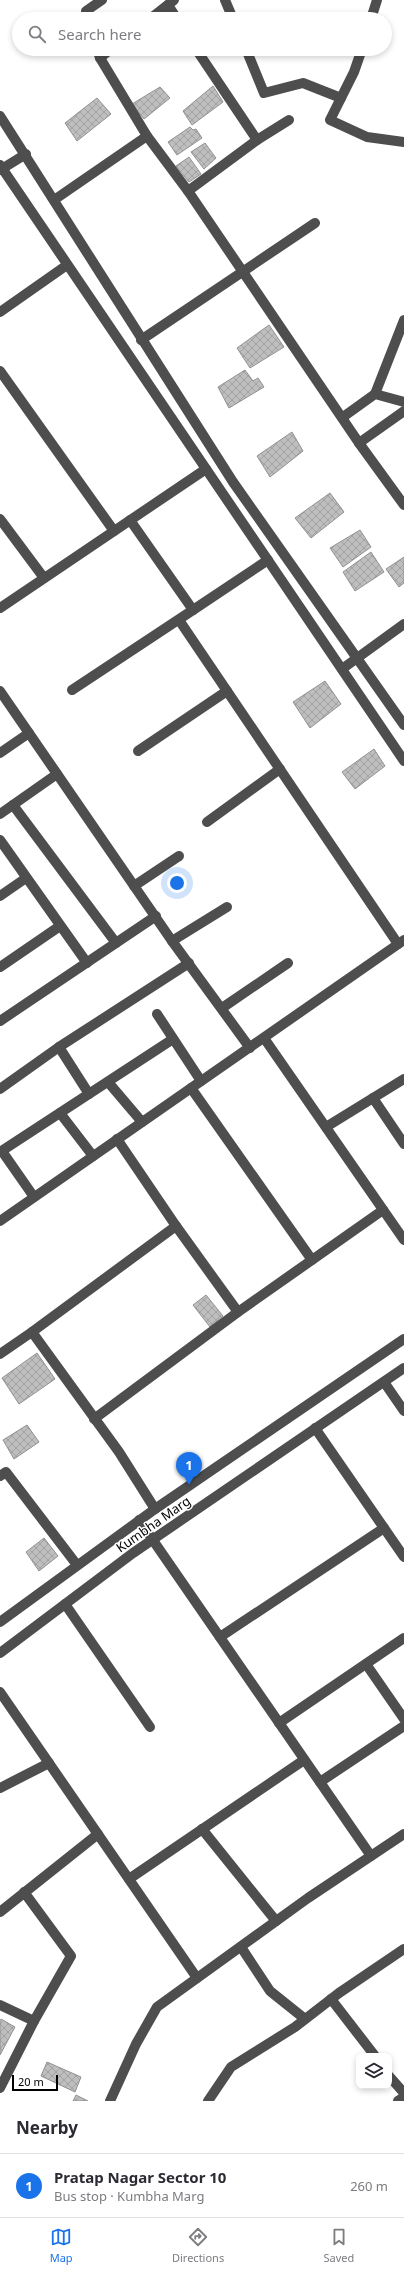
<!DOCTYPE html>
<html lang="en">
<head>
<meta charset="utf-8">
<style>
  body { margin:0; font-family:"Noto Sans",sans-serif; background:#f7f7f7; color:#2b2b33 }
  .controls { position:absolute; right:12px; bottom:12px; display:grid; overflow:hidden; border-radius:8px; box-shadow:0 2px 6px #0003 }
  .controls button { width:36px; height:36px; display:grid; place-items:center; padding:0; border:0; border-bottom:1px solid #e1e1e2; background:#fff; color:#2b2b33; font:20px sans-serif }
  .scale { position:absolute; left:12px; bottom:10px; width:46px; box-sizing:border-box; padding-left:4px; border:2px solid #000; border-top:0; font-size:11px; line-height:14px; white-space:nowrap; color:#000; -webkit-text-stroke:3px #fff; paint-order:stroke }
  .you { position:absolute; left:177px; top:883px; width:14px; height:14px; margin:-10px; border:3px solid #fff; border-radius:50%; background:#1a73e8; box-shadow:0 0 0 6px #1a73e833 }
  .badge { display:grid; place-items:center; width:26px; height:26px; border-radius:50%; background:#1a73e8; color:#fff; font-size:13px; font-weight:700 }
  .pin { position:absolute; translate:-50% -33px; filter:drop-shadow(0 1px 2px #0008) }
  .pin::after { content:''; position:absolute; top:21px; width:14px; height:12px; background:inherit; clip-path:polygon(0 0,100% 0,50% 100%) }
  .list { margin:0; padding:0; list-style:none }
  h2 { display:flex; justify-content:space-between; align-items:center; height:52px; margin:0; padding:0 16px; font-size:17px }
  h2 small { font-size:13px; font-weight:400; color:#7c7c81 }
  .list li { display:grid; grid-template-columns:26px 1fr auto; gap:12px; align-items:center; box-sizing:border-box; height:64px; padding:0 16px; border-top:1px solid #e1e1e2 }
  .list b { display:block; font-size:15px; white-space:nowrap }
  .list p { margin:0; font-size:13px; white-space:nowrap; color:#7c7c81 }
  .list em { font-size:13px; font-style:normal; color:#7c7c81 }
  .icon { flex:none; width:22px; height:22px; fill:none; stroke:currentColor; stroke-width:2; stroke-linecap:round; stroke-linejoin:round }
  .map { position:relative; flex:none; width:404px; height:2101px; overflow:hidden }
  .search { position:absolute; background:#fff; box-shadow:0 2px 6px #0003; left:12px; right:12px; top:12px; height:44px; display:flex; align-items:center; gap:10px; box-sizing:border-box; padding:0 14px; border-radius:22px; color:#7c7c81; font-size:15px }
  .sheet { height:116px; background:#fff }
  nav { display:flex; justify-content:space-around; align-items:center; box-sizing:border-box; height:56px; border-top:1px solid #e1e1e2; background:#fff; font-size:11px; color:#7c7c81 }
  nav a { display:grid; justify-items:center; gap:2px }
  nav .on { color:#1a73e8 }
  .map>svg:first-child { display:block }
  .building { fill:url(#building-cross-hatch); stroke:#929292 }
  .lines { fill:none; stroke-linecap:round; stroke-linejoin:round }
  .minor { stroke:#4e4e4e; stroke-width:10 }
  .labels { text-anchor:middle; stroke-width:3; stroke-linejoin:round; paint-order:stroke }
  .street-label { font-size:13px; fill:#000; stroke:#fff }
</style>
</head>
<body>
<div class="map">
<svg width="404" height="2101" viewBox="0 0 404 2101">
  <defs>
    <pattern id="building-cross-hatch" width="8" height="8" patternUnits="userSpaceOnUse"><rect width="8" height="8" fill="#bebebe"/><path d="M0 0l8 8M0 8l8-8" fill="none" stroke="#a2a2a2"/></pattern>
  </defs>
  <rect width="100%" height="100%" fill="#fff"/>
  <g class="building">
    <path d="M213,86L223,102L192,125L183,111Z"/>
    <path d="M160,87L170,98L144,119L132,104Z"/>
    <path d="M97,98L111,114L77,141L65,123Z"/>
    <path d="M190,127L193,130L196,129L202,138L177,155L168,142Z"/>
    <path d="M205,143L216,158L204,169L191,152Z"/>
    <path d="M189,157L201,174L189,182L176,166Z"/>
    <path d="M269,325L284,347L250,368L237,348Z"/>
    <path d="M245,370L253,381L258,378L264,387L229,408L218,387Z"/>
    <path d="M292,432L303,451L270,477L257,456Z"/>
    <path d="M330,493L344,512L311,538L295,518Z"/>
    <path d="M360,530L371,547L343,567L330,548Z"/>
    <path d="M371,552L384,572L355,591L343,572Z"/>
    <path d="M404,557V583L399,587L386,569Z"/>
    <path d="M325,681L341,704L310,728L293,702Z"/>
    <path d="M374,749L385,766L355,789L342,772Z"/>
    <path d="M206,1295L223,1316L210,1327L193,1305Z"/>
    <path d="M37,1353L55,1379L19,1404L2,1378Z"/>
    <path d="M27,1425L39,1442L14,1459L3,1440Z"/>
    <path d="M44,1538L58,1556L39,1571L26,1552Z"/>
    <path d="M1,2019L15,2027L0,2055V2021Z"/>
    <path d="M47,2062L81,2077L75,2092L41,2076Z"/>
    <path d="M76,2095L88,2101H73Z"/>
  </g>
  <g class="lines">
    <g class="minor">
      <path d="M225,0L233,19"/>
      <path d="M168,5L177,19"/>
      <path d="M88,19L86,11L102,0"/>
      <path d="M150,19L174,0"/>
      <path d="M371,19L377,0"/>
      <path d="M97,49L100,58L147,136L188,191L359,443L404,505"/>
      <path d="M196,49L257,140"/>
      <path d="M246,49L264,93L303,83L341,98"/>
      <path d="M362,49L354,72L330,120L367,137L404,142"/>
      <path d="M100,58L111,49"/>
      <path d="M0,116L233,482L404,725"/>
      <path d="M0,165L404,761"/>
      <path d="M0,170L26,154"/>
      <path d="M188,191L257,140L289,120"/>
      <path d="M54,200L147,136"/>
      <path d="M0,312L67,265"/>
      <path d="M141,340L315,223"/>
      <path d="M0,371L114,531"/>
      <path d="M375,394L404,320"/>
      <path d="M343,417L375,394L404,402"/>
      <path d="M359,443L404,411"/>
      <path d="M0,519L44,578"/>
      <path d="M130,520L193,610L268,560"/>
      <path d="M0,608L206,469"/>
      <path d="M179,620L398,944"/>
      <path d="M342,669L404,624"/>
      <path d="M72,690L193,610"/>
      <path d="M0,691L172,941L250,1048"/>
      <path d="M138,751L227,691"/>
      <path d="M0,753L29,733"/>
      <path d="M13,805L116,943"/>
      <path d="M0,814L57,774"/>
      <path d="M207,822L280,769"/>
      <path d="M0,840L87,963"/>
      <path d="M134,886L179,856"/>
      <path d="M0,896L26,878"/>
      <path d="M172,941L227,907"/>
      <path d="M0,967L60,926"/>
      <path d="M222,1008L288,963"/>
      <path d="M157,1014L201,1081"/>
      <path d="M0,1021L156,916"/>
      <path d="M264,1038L404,1240"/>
      <path d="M59,1047L89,1094"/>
      <path d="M108,1082L142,1122"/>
      <path d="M191,1088L312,1260"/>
      <path d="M0,1089L59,1047L189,963"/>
      <path d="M373,1098L404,1144"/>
      <path d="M60,1113L93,1156"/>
      <path d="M326,1127L404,1079"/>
      <path d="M117,1139L176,1226L238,1312"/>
      <path d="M2,1151L34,1197"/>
      <path d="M0,1152L173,1039"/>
      <path d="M0,1221L404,940"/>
      <path d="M32,1332L176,1226"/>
      <path d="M0,1354L32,1332L119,1452L155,1509"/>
      <path d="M384,1382L404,1411"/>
      <path d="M94,1419L238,1312L383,1210"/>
      <path d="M315,1428L404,1557"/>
      <path d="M0,1476L6,1472L77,1565"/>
      <path d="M139,1520L371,1856"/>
      <path d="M65,1604L150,1727"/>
      <path d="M0,1622L155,1509L404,1339"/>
      <path d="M220,1637L384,1528"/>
      <path d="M0,1653L133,1553L404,1368"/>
      <path d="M366,1664L404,1719"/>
      <path d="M0,1692L197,1978"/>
      <path d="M279,1723L404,1638"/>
      <path d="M320,1782L404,1726"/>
      <path d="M0,1788L49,1763"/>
      <path d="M202,1829L276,1921"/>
      <path d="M129,1879L304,1760"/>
      <path d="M0,1912L98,1834"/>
      <path d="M241,1947L270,1991L305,2019"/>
      <path d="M331,1999L375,2056"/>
      <path d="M0,2005L34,2021"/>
      <path d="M389,2076L404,2093"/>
      <path d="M0,2088L34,2021L71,1956L24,1892"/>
      <path d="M110,2101L136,2044L157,2007L308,1898L404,1834"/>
      <path d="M208,2101L231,2067L295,2027L339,1993L404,1949"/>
      <path d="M398,2101L404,2097"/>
    </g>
  </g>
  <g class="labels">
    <g class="street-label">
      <text transform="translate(153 1524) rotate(-35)" y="5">Kumbha Marg</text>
    </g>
  </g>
</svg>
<div class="controls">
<button><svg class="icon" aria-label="layers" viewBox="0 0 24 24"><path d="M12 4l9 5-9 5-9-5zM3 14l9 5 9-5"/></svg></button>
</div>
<div class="scale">20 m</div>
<div class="you"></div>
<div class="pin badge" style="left:189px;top:1485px">1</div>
<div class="search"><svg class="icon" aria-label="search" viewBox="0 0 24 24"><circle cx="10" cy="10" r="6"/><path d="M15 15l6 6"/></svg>Search here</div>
</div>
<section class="sheet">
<h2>Nearby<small></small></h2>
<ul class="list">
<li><span class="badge">1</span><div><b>Pratap Nagar Sector 10</b><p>Bus stop · Kumbha Marg</p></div><em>260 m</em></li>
</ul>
</section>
<nav>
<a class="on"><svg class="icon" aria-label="map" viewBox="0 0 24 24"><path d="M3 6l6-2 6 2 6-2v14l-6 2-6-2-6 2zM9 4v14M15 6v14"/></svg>Map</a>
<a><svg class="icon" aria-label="directions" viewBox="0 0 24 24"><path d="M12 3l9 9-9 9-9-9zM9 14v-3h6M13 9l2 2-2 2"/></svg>Directions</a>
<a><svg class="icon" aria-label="saved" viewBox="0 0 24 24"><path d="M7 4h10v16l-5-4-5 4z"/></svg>Saved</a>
</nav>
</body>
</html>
